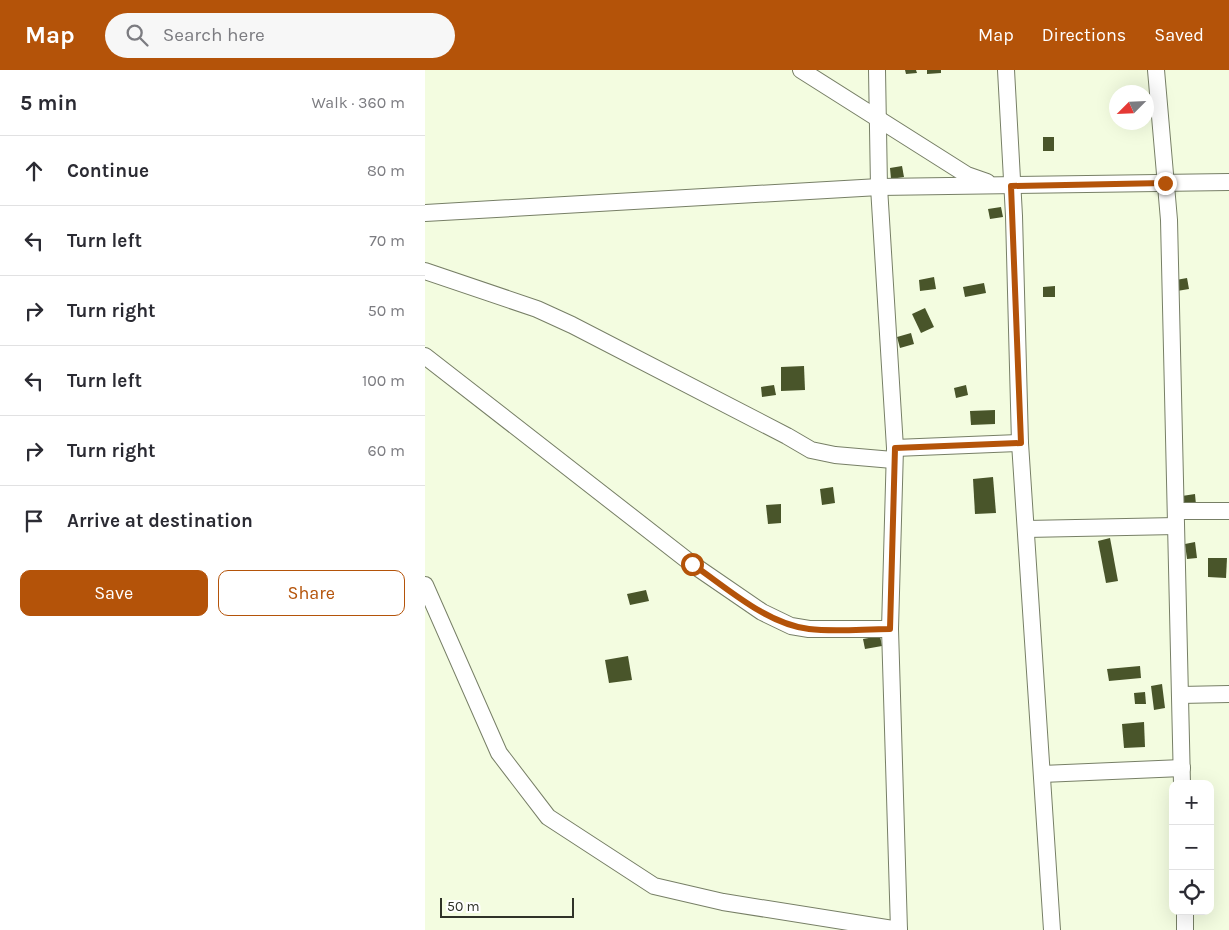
<!DOCTYPE html>
<html lang="en">
<head>
<meta charset="utf-8">
<style>
  body { margin:0; font-family:Karla,sans-serif; background:#f7f7f7; color:#2b2b33 }
  .controls { position:absolute; right:15px; bottom:15px; display:grid; overflow:hidden; border-radius:10px; box-shadow:0 5px 20px #0002 }
  .controls button { width:45px; height:45px; display:grid; place-items:center; padding:0; border:0; border-bottom:1px solid #e1e1e2; background:#fff; color:#2b2b33; font:25px sans-serif }
  .compass { position:absolute; left:684px; top:15px; width:45px; height:45px; border-radius:50%; background:#fff; box-shadow:0 5px 20px #0002; rotate:246deg }
  .scale { position:absolute; left:15px; bottom:12px; width:134px; box-sizing:border-box; padding-left:5px; border:2px solid #2f3228; border-top:0; font-size:14px; line-height:18px; white-space:nowrap; color:#2f3228; -webkit-text-stroke:4px #fff; paint-order:stroke }
  .stop { position:absolute; width:15px; height:15px; margin:-11px; border:4px solid #b45309; border-radius:50%; background:#fff }
  .stop.end { background:#b45309; border-color:#fff; box-shadow:0 1px 5px #0008 }
  .list { margin:0; padding:0; list-style:none }
  h2 { display:flex; justify-content:space-between; align-items:center; height:65px; margin:0; padding:0 20px; font-size:21px }
  h2 small { font-size:16px; font-weight:400; color:#7c7c81 }
  .list li { display:grid; grid-template-columns:32px 1fr auto; gap:15px; align-items:center; box-sizing:border-box; height:70px; padding:0 20px; border-top:1px solid #e1e1e2 }
  .list b { display:block; font-size:19px; white-space:nowrap }
  .list em { font-size:16px; font-style:normal; color:#7c7c81 }
  .actions { display:flex; gap:10px; padding:15px 20px }
  .actions a { flex:1; padding:11px 0; border:1px solid #b45309; border-radius:10px; text-align:center; font-size:18px; color:#b45309 }
  .actions .main { background:#b45309; color:#fff }
  .icon { flex:none; width:28px; height:28px; fill:none; stroke:currentColor; stroke-width:2; stroke-linecap:round; stroke-linejoin:round }
  .map { position:relative; flex:none; width:804px; height:860px; overflow:hidden }
  header { display:flex; align-items:center; gap:30px; box-sizing:border-box; height:70px; padding:0 25px; background:#b45309; color:#fff }
  header strong { font-size:24px }
  nav { display:flex; gap:28px; margin-inline-start:auto; font-size:18px }
  .search { width:350px; height:45px; background:#f7f7f7; display:flex; align-items:center; gap:12px; box-sizing:border-box; padding:0 18px; border-radius:28px; color:#7c7c81; font-size:19px }
  main { display:flex }
  aside { flex:1; background:#fff }
  .map>svg:first-child { display:block }
  .building { fill:#49552a }
  .lines { fill:none; stroke-linecap:round; stroke-linejoin:round }
  .minor-casing { stroke:#777f66; stroke-width:18 }
  .minor { stroke:#fff; stroke-width:16 }
  .route { stroke:#b45309; stroke-width:6 }
</style>
</head>
<body>
<header>
<strong>Map</strong>
<div class="search"><svg class="icon" aria-label="search" viewBox="0 0 24 24"><circle cx="10" cy="10" r="6"/><path d="M15 15l6 6"/></svg>Search here</div>
<nav><a>Map</a><a>Directions</a><a>Saved</a></nav>
</header>
<main>
<aside>
<h2>5 min<small>Walk · 360 m</small></h2>
<ul class="list">
<li><svg class="icon" aria-label="ahead" viewBox="0 0 24 24"><path d="M12 20V5M6 11l6-6 6 6"/></svg><div><b>Continue</b></div><em>80 m</em></li>
<li><svg class="icon" aria-label="left" viewBox="0 0 24 24"><path d="M17 20v-9H6M10 6l-5 5 5 5"/></svg><div><b>Turn left</b></div><em>70 m</em></li>
<li><svg class="icon" aria-label="right" viewBox="0 0 24 24"><path d="M7 20v-9h11M14 6l5 5-5 5"/></svg><div><b>Turn right</b></div><em>50 m</em></li>
<li><svg class="icon" aria-label="left" viewBox="0 0 24 24"><path d="M17 20v-9H6M10 6l-5 5 5 5"/></svg><div><b>Turn left</b></div><em>100 m</em></li>
<li><svg class="icon" aria-label="right" viewBox="0 0 24 24"><path d="M7 20v-9h11M14 6l5 5-5 5"/></svg><div><b>Turn right</b></div><em>60 m</em></li>
<li><svg class="icon" aria-label="arrive" viewBox="0 0 24 24"><path d="M6 21V4h12l-3 4 3 4H6"/></svg><div><b>Arrive at destination</b></div></li>
</ul>
<div class="actions"><a class="main">Save</a><a>Share</a></div>
</aside>
<div class="map">
<svg width="804" height="860" viewBox="0 0 804 860">
  <rect width="100%" height="100%" fill="#f3fce0"/>
  <g class="building">
    <path d="M480,0H491L492,3L481,4Z"/>
    <path d="M502,0H516V3L502,4Z"/>
    <rect x="618" y="67" width="11" height="14"/>
    <path d="M477,96L479,107L466,109L465,98Z"/>
    <path d="M576,137L578,147L565,149L563,139Z"/>
    <path d="M509,207L511,219L495,221L494,210Z"/>
    <path d="M762,208L764,219L752,221L751,210Z"/>
    <path d="M559,213L561,223L540,227L538,217Z"/>
    <path d="M630,216V227H618V217Z"/>
    <path d="M500,238L509,257L496,263L487,244Z"/>
    <path d="M486,263L489,274L475,278L472,267Z"/>
    <path d="M379,296L380,320L356,321V297Z"/>
    <path d="M349,315L351,325L337,327L336,317Z"/>
    <path d="M541,315L543,325L531,328L529,318Z"/>
    <path d="M570,340V354L546,355L545,341Z"/>
    <path d="M568,407L571,443L550,444L548,409Z"/>
    <path d="M408,417L410,433L397,435L395,419Z"/>
    <path d="M770,424L771,435L759,436L757,426Z"/>
    <path d="M356,434V453L343,454L341,435Z"/>
    <path d="M685,468L693,511L681,513L673,471Z"/>
    <path d="M770,472L772,488L762,489L760,474Z"/>
    <path d="M783,488H802L801,508L783,507Z"/>
    <path d="M221,520L224,531L205,535L202,524Z"/>
    <path d="M455,566L457,576L440,579L438,569Z"/>
    <path d="M203,586L207,610L184,613L180,590Z"/>
    <path d="M715,596L716,608L684,611L682,599Z"/>
    <path d="M737,614L740,638L729,640L726,616Z"/>
    <path d="M720,622L721,634H710L709,623Z"/>
    <path d="M719,652L720,677L699,678L697,654Z"/>
  </g>
  <g class="lines">
    <defs>
      <g id="minor">
        <path d="M376,0L542,105L562,112"/>
        <path d="M452,0L454,117L470,378L465,559L474,860"/>
        <path d="M581,0L589,146L595,373L627,860"/>
        <path d="M731,0L744,150L757,714"/>
        <path d="M0,143L454,117L804,112"/>
        <path d="M0,201L112,239L147,255L362,366L386,380L410,385L468,390"/>
        <path d="M0,286L267,494L337,542L366,556L384,559H465"/>
        <path d="M470,378L595,373"/>
        <path d="M751,441H804"/>
        <path d="M601,459L751,456"/>
        <path d="M0,515L74,683L123,747L229,816L298,832L474,860"/>
        <path d="M755,625L804,624"/>
        <path d="M617,704L757,698"/>
        <path d="M760,841V860"/>
      </g>
    </defs>
    <use href="#minor" class="minor-casing"/>
    <use href="#minor" class="minor"/>
  </g>
  <g class="lines">
    <path class="route" d="M267,494C301,517 341,554 384,559C410,562 438,559 465,559L470,378L596,373L586,116L740,113"/>
  </g>
</svg>
<div class="controls">
<button>+</button>
<button>−</button>
<button><svg class="icon" aria-label="locate" viewBox="0 0 24 24"><circle cx="12" cy="12" r="6"/><path d="M12 2v4M12 18v4M2 12h4M18 12h4"/></svg></button>
</div>
<svg class="compass" viewBox="-18 -18 36 36"><path d="M0-13l5 13h-10z" fill="#e53935"/><path d="M0 13l5-13h-10z" fill="#7c7c81"/></svg>
<div class="scale">50 m</div>
<div class="stop" style="left:267px;top:494px"></div>
<div class="stop end" style="left:740px;top:113px"></div>
</div>
</main>
</body>
</html>
